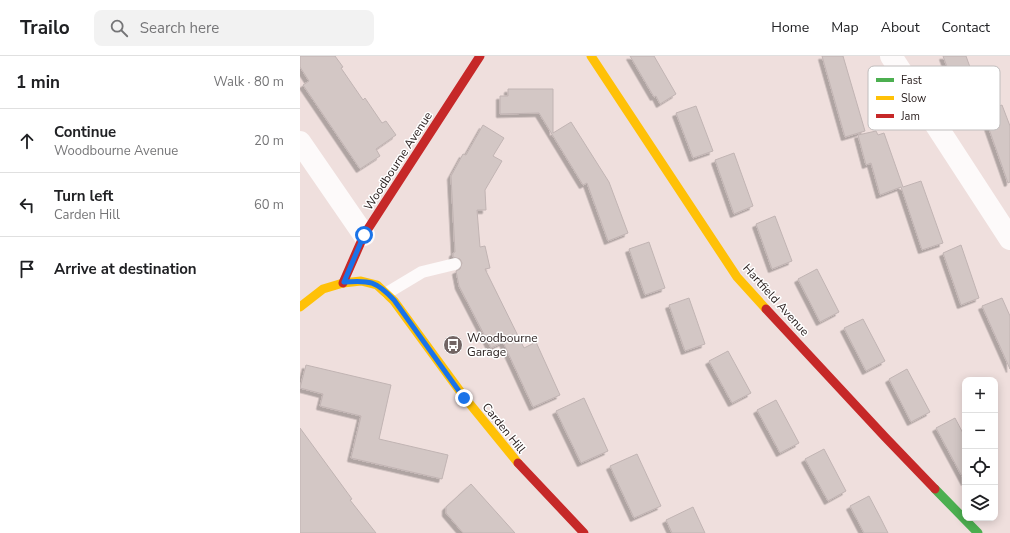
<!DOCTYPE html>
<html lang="en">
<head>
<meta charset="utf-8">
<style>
  body { margin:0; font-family:"Nunito Sans",sans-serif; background:#f2f2f2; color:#202124 }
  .controls { position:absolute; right:12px; bottom:12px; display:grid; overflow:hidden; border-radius:8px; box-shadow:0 2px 10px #0003 }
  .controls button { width:36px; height:36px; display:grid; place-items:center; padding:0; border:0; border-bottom:1px solid #e0e0e0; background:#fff; color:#202124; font:20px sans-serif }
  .stop { position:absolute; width:12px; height:12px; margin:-9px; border:3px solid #1a73e8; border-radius:50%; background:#fff }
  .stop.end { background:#1a73e8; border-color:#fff; box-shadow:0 1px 4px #0008 }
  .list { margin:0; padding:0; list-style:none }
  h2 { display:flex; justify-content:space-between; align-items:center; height:52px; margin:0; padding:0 16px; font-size:17px }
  h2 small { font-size:13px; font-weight:400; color:#757577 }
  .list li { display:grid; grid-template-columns:26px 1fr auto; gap:12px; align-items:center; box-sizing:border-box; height:64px; padding:0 16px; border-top:1px solid #e0e0e0 }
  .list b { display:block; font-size:15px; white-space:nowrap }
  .list p { margin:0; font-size:13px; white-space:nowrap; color:#757577 }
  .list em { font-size:13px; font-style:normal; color:#757577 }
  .icon { flex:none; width:22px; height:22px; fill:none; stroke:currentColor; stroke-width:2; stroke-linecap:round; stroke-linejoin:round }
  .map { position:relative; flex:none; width:710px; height:477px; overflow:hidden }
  header { display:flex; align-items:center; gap:24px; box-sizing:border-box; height:56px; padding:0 20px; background:#fff; border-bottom:1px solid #e0e0e0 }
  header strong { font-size:19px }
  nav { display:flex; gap:22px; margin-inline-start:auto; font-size:14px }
  .search { width:280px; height:36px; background:#f2f2f2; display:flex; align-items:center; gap:10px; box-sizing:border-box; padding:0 14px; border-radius:8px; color:#757577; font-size:15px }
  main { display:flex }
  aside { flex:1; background:#fff }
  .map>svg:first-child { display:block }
  .building { fill:#d3c7c5; stroke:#c1b4b3; filter:url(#shadow) }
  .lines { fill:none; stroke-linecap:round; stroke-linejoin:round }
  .lane { stroke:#fdfafa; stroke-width:12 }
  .street { stroke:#fdfafa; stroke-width:22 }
  .fast { stroke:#4caf50; stroke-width:9 }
  .slow { stroke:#ffc107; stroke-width:9 }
  .jam { stroke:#c62828; stroke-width:9 }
  .route { stroke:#1a73e8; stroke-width:5 }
  .labels { text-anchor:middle; stroke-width:3; stroke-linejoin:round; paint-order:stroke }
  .street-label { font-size:12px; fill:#2e2423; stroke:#fff }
  .poi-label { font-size:12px; fill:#2e2423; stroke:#fff; text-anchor:start }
  .key { fill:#fff; stroke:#c0bdbd; stroke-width:1 }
  .key-label { font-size:11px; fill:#2e2423 }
</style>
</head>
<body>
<header>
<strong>Trailo</strong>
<div class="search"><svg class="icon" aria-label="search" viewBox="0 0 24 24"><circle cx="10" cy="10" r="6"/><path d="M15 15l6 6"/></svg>Search here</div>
<nav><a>Home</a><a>Map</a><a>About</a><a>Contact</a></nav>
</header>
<main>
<aside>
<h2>1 min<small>Walk · 80 m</small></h2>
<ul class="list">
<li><svg class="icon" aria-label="ahead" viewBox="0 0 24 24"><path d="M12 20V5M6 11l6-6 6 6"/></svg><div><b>Continue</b><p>Woodbourne Avenue</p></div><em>20 m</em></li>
<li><svg class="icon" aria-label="left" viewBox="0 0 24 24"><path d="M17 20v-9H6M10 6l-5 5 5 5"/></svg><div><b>Turn left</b><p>Carden Hill</p></div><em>60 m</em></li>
<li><svg class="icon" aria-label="arrive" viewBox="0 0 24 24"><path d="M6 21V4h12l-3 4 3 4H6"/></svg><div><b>Arrive at destination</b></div></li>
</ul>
</aside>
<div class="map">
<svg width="710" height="477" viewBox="0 0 710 477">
  <defs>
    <filter id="shadow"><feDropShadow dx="-3.5" dy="3.5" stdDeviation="0" flood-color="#0004"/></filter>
  </defs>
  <rect width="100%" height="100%" fill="#efdfdd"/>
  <g class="building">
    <path d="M0,0H35L43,11L41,12L63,44L65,42L82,67L86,65L96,79L76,93L80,100L60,113L3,29L9,25L0,11Z"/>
    <path d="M330,0H354L376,38L360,48L356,40L354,41Z"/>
    <path d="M522,0H543L565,75L545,81Z"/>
    <path d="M643,0H666L680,39L660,46Z"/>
    <path d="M208,33H253V77L271,66L309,126L328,177L308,185L287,127L283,129L239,57L200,58V40H208Z"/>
    <path d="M702,49L710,70V126L708,127L683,56Z"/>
    <path d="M396,50L413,95L393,102L376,57Z"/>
    <path d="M183,69L204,82L193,100L202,105L185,134L186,154H177L180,191L185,190L190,212L185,213L224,292L236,286L260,339L233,351L203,286L191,292L159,230L156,215L160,213L162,207L160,203L153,201V197L155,196L151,120L163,98L166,99Z"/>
    <path d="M576,75L578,79L584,77L603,131L621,125L643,187L622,194L601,131L580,139L571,107L566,109L558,79Z"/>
    <path d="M434,97L453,150L434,158L415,104Z"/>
    <path d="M475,160L492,205L472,213L456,168Z"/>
    <path d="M349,186L365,232L345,239L329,193Z"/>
    <path d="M661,189L679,242L661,249L643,197Z"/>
    <path d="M517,213L539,256L520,266L498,223Z"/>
    <path d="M389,242L405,288L385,295L369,249Z"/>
    <path d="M702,242L710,260V313L682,250Z"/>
    <path d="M563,263L585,305L566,315L544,272Z"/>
    <path d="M428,295L451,337L432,347L409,305Z"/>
    <path d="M6,309L91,329L79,383L148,399L142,423L51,402L61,360L20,350L23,338L0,332Z"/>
    <path d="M607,313L630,356L611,366L589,323Z"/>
    <path d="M284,342L308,395L281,407L256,355Z"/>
    <path d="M476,344L499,387L480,397L457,354Z"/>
    <path d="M655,362L665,381V426L636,372Z"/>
    <path d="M0,372L52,443L50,444L76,477H0Z"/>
    <path d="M524,393L546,435L528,445L505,403Z"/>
    <path d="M337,398L361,450L334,462L310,410Z"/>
    <path d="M171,428L215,477H163L146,457V451Z"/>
    <path d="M569,440L580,461L588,477H564L550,450Z"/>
    <path d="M393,451L405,477H372L366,464Z"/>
  </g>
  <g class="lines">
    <path class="lane" d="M87,237L122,216L155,208"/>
    <g class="street">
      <path d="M591,0L710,183"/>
      <path d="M0,86L64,179"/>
    </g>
    <path class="fast" d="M635,433L678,477"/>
    <g class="slow">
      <path d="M291,0L437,221L466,253"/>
      <path d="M0,251L23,233L43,227L61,225L77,229L94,245L165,342L218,407"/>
    </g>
    <g class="jam">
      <path d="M43,227L64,179L180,0"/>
      <path d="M466,253L585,381L635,433"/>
      <path d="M218,407L284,477"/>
    </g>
  </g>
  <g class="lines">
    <path class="route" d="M64,179L44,226C70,224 76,225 94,244L164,342"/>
  </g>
  <defs>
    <symbol id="bus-disc" viewBox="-11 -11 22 22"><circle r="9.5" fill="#726564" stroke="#fff"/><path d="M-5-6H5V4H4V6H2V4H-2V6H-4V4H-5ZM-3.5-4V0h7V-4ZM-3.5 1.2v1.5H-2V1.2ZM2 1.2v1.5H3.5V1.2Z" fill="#fff"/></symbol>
  </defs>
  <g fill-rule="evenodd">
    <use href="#bus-disc" x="142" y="278" width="22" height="22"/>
  </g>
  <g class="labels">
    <g class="street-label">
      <text transform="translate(98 105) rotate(-57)" y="4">Woodbourne Avenue</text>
      <text transform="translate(476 244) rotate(48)" y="4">Hartfield Avenue</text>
      <text transform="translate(204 372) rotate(51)" y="4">Carden Hill</text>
    </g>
    <g class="poi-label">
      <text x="167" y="286">Woodbourne<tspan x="167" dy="14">Garage</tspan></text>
    </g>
  </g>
  <rect x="568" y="10" width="132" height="64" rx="6" class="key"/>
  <rect x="576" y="22" width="18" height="4" fill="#4caf50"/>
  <rect x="576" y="40" width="18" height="4" fill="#ffc107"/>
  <rect x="576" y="58" width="18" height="4" fill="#c62828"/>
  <g class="key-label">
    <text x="601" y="28">Fast</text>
    <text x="601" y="46">Slow</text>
    <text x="601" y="64">Jam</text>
  </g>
</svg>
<div class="controls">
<button>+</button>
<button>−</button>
<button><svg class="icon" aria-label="locate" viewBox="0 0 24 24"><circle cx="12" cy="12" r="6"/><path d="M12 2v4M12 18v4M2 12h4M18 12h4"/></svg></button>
<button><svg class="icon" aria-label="layers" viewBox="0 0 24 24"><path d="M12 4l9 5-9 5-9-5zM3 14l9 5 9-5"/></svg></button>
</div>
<div class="stop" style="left:64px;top:179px"></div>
<div class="stop end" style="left:164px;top:342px"></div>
</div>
</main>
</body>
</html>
